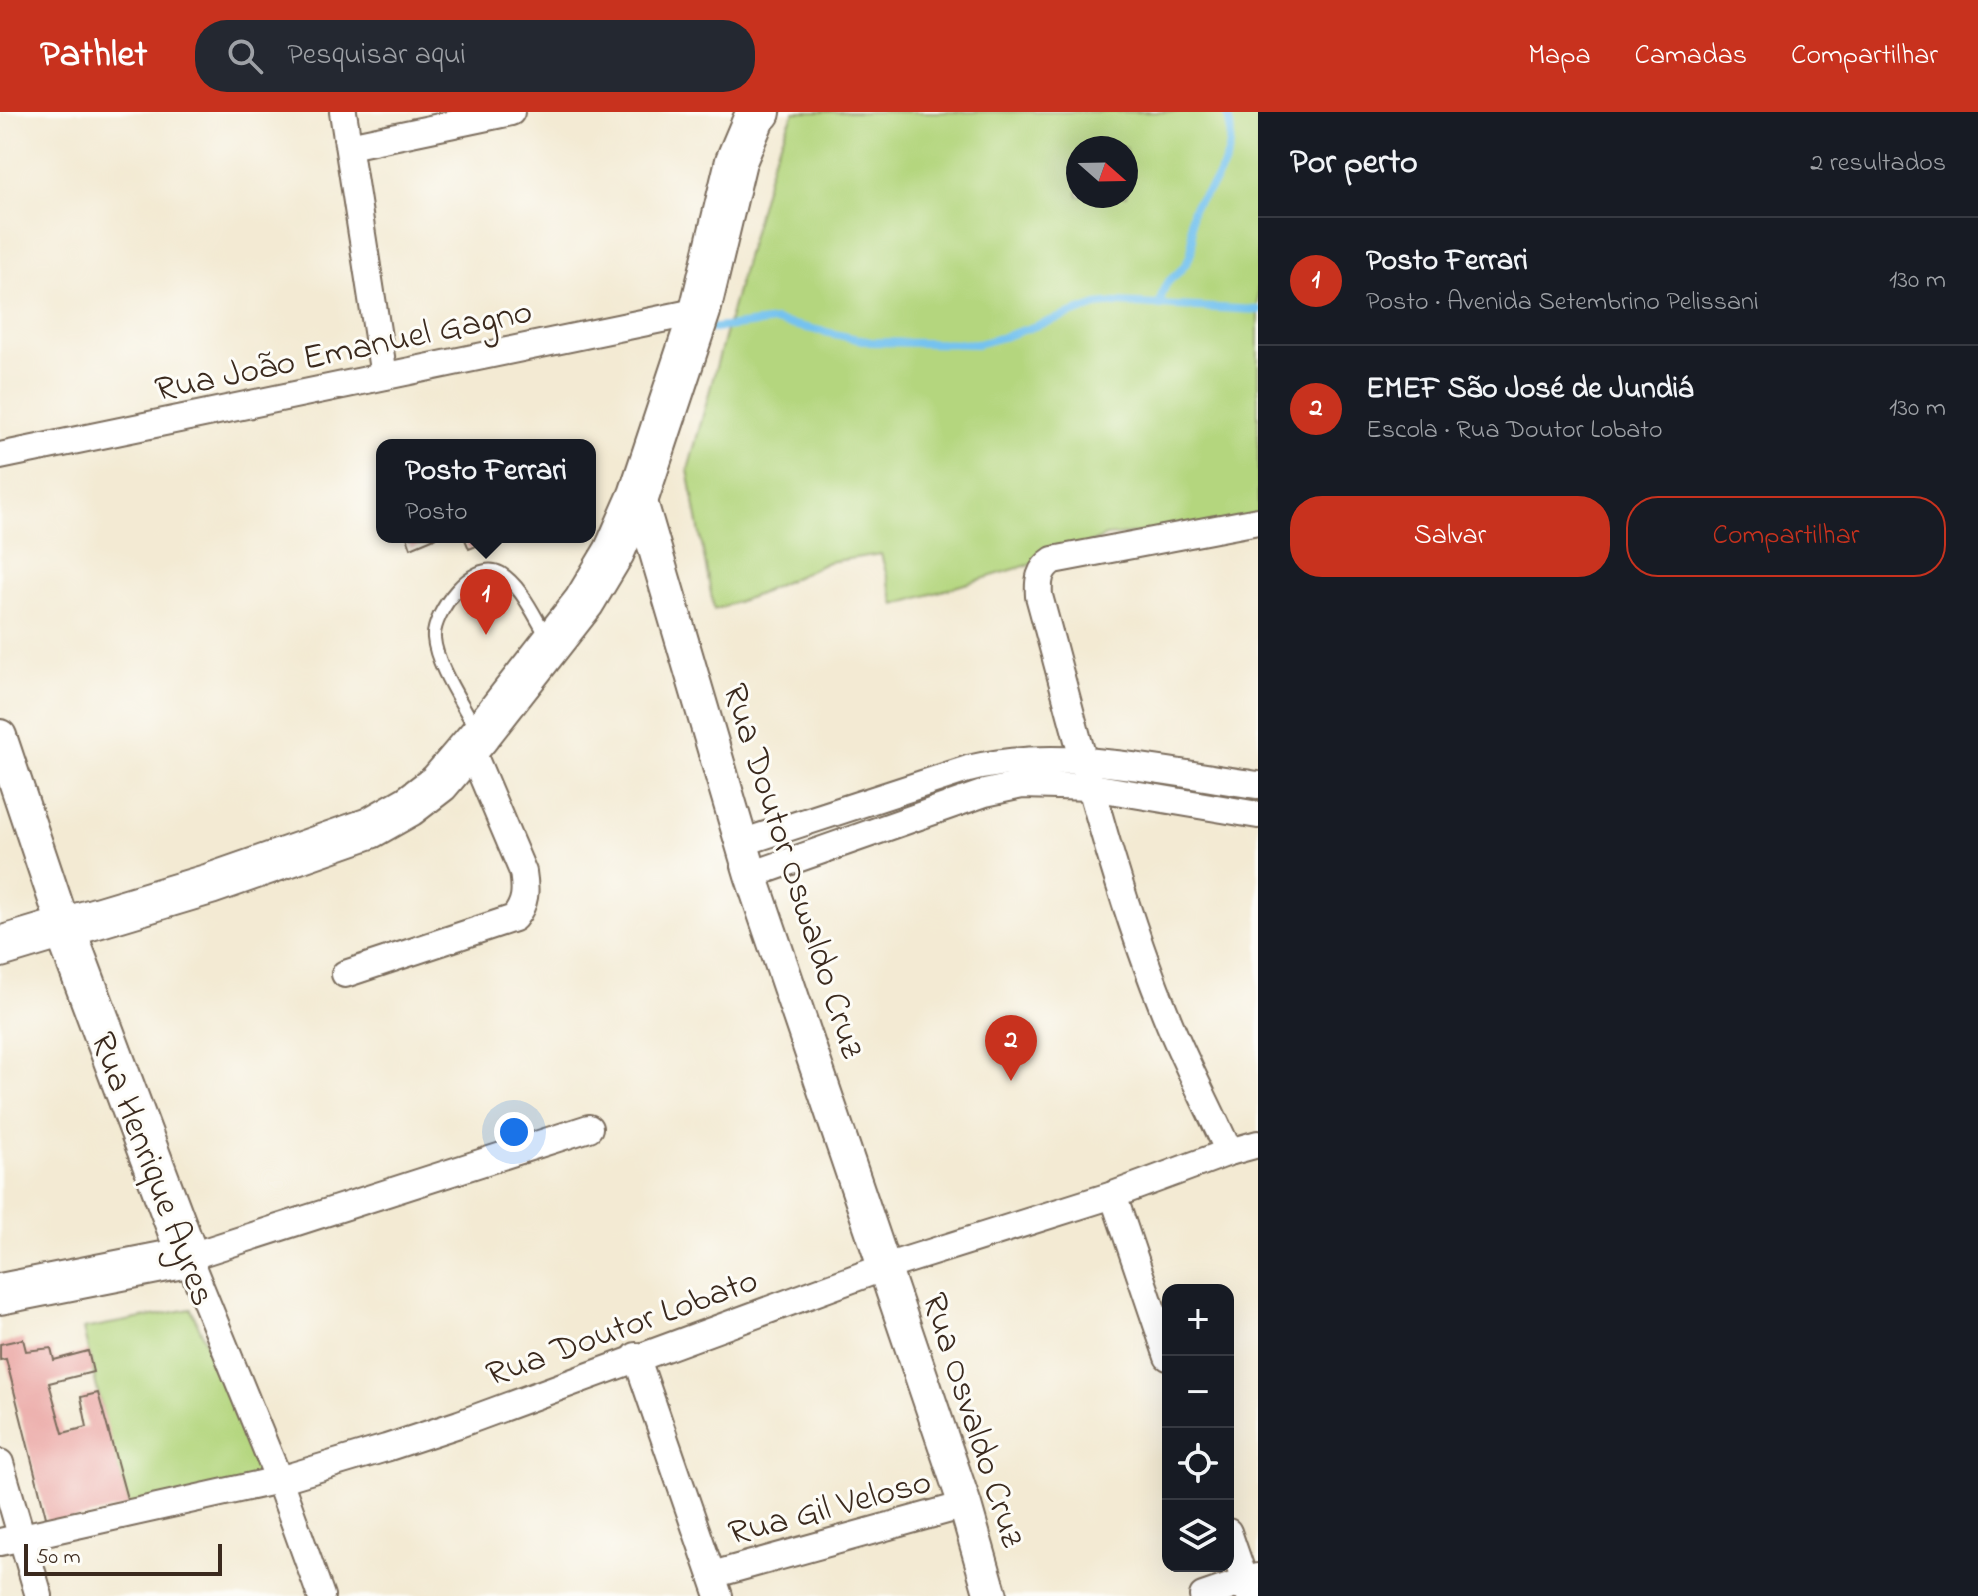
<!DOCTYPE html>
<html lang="pt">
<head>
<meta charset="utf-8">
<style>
  body { margin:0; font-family:"Indie Flower",sans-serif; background:#242831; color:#f1f3f6 }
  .controls { position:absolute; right:24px; bottom:24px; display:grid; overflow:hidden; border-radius:16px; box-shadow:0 8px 32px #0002 }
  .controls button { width:72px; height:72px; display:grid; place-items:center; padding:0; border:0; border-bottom:2px solid #363941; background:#171b24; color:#f1f3f6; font:40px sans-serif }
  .compass { position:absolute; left:1066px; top:24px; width:72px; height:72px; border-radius:50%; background:#171b24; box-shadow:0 8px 32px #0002; rotate:110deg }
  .scale { position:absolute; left:24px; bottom:20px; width:198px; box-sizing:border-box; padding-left:8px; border:4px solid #3b2a1e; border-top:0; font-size:22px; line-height:28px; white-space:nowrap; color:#3b2a1e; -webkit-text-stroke:6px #fdfcf7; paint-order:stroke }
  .you { position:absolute; left:514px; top:1020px; width:28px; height:28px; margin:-20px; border:6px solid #fff; border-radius:50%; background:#1a73e8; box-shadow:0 0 0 12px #1a73e833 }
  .badge { display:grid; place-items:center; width:52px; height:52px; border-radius:50%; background:#c8321e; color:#fff; font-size:26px; font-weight:700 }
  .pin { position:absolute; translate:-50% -66px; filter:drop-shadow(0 2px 4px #0008) }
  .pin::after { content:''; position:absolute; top:42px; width:28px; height:24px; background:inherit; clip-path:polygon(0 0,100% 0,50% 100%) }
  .popup { position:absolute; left:376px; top:327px; width:220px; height:104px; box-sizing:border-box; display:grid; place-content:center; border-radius:16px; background:#171b24; filter:drop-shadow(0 2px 6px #0005); font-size:26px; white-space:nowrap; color:#9ea1a6 }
  .popup b { font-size:30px; color:#f1f3f6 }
  .popup::after { content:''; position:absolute; left:50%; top:100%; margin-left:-16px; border:16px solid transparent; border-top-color:#171b24 }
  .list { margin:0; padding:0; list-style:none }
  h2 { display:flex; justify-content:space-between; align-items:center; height:104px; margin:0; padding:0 32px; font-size:34px }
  h2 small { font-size:26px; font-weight:400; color:#9ea1a6 }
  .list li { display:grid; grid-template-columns:52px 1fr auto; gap:24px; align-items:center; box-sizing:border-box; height:128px; padding:0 32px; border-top:2px solid #363941 }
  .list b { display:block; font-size:30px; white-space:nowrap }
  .list p { margin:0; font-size:26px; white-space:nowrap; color:#9ea1a6 }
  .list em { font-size:26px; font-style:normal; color:#9ea1a6 }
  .actions { display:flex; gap:16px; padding:24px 32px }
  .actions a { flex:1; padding:18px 0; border:2px solid #c8321e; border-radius:32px; text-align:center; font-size:28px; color:#c8321e }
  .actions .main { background:#c8321e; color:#fff }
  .icon { flex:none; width:44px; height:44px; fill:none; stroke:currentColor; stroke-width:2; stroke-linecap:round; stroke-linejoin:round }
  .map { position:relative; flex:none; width:1258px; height:1484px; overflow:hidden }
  header { display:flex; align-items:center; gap:48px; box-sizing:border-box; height:112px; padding:0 40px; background:#c8321e; color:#fff }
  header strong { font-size:38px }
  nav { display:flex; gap:44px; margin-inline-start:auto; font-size:28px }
  .search { width:560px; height:72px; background:#242831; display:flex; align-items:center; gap:20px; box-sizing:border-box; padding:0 28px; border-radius:32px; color:#9ea1a6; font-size:30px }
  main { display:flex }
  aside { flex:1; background:#171b24 }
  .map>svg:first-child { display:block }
  .green { fill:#b4d67e; stroke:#78804e; stroke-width:2; fill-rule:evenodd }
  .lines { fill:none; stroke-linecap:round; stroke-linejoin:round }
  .stream { stroke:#74c2ef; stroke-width:8 }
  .building { fill:#eaa3a0 }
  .service-casing { stroke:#7b6d5d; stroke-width:16 }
  .minor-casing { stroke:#7b6d5d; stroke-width:30 }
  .tertiary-casing { stroke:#7b6d5d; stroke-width:36 }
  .primary-casing { stroke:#7b6d5d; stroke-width:44 }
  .service { stroke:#fff; stroke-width:12 }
  .minor { stroke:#fff; stroke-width:26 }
  .tertiary { stroke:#fff; stroke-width:32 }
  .primary { stroke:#fff; stroke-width:40 }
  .labels { text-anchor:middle; stroke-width:6; stroke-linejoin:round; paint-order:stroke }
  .street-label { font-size:36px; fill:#3b2a1e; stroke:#fdfcf7 }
</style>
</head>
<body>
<header>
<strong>Pathlet</strong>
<div class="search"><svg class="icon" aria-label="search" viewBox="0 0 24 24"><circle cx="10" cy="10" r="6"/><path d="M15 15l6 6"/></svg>Pesquisar aqui</div>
<nav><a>Mapa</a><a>Camadas</a><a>Compartilhar</a></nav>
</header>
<main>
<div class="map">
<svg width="1258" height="1484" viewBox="0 0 1258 1484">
  <rect width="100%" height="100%" fill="#fdfcf7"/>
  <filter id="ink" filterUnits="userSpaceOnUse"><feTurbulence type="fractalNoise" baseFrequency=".0125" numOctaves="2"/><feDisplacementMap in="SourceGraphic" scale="16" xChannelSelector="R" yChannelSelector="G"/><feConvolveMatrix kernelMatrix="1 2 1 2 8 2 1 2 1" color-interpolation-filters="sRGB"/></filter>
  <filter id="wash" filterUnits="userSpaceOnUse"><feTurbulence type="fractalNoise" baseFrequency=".006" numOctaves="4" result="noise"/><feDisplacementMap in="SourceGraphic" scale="32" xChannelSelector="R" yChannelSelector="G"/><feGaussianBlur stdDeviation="1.8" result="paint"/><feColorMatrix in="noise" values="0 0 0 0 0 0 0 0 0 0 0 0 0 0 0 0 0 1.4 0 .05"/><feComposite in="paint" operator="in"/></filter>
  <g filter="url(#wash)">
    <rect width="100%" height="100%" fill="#f3ead3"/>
    <g class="green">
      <path d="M794,0H1258V411L1106,424L1065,442L895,493L881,442L828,450L759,482L714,498L688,358L772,50ZM1078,36H1126V84H1078Z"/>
      <path d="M191,1197L267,1366L130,1397L108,1323L83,1217Z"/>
    </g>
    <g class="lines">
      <g class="stream">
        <path d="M1160,194C1163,162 1177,169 1188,148C1197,132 1188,116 1192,100C1194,90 1206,83 1211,75C1227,54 1237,26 1226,0"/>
        <path d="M708,217L775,209L871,230L977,232L1003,225L1097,193L1116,191L1258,198"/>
      </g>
    </g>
    <g id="blocks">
      <g class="building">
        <path d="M407,425H437L411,436Z"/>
        <path d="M464,425H499L469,437Z"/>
        <path d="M23,1227L26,1239L51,1236L54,1248L88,1239L93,1260L49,1271L63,1321L87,1315L81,1285L98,1281L129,1394L48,1413L6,1247L0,1248V1232Z"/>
      </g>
    </g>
  </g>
  <g filter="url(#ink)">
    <use href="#blocks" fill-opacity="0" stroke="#7b6d5d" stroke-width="2"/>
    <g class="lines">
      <defs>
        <path id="service" d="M475,616C463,592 436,553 434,526C432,502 473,446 500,461C522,474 535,506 548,526"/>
        <g id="minor">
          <path d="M343,0L384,264"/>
          <path d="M349,34L511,0"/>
          <path d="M0,344L700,199"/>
          <path d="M741,731L968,657C1063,634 1163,660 1258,673"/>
          <path d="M751,763L985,681L1022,673L1092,675L1258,703"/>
          <path d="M345,862L514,806C526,791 526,779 523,760L470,635"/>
          <path d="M1229,1040C1210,998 1188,956 1170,913C1114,778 1078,625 1039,484C1038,469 1039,457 1053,448L1258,409"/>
          <path d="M1113,1083L1168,1245"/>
          <path d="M636,1244L719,1484"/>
          <path d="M0,1351L39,1484"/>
          <path d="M1228,1420L1250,1484"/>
          <path d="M0,1430L279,1368L386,1336L459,1312L885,1155L1113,1083L1229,1040L1258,1032"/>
          <path d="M712,1463L965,1393"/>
          <path d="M321,1484L279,1368L188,1145L589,1016"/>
          <path d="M1203,1484L1258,1465"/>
        </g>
        <g id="tertiary">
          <path d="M639,383L751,763L965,1393L991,1484"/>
          <path d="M0,624L64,815"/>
        </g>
        <g id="primary">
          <path d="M0,835L210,772L370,716L409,694L439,671L479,624L584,490L614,440L639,383L700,199L736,49L755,4L760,0"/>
          <path d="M0,1182L188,1145L64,815"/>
        </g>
      </defs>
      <use href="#service" class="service-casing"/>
      <use href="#minor" class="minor-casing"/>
      <use href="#tertiary" class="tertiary-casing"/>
      <use href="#primary" class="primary-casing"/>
      <use href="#service" class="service"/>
      <use href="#minor" class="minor"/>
      <use href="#tertiary" class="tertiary"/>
      <use href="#primary" class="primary"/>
    </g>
  </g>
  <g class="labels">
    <g class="street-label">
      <text transform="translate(343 236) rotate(-12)" y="13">Rua João Emanuel Gagno</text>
      <text transform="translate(796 758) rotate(72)" y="13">Rua Doutor Oswaldo Cruz</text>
      <text transform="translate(155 1056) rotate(69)" y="13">Rua Henrique Ayres</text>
      <text transform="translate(621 1213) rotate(-20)" y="13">Rua Doutor Lobato</text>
      <text transform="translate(976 1307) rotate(72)" y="13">Rua Osvaldo Cruz</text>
      <text transform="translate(829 1393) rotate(-15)" y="13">Rua Gil Veloso</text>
    </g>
  </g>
</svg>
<div class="controls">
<button>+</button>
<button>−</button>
<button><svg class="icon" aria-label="locate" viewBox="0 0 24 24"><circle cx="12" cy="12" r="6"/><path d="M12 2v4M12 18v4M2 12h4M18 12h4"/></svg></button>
<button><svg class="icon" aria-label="layers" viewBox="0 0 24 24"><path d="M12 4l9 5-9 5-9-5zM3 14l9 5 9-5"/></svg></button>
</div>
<svg class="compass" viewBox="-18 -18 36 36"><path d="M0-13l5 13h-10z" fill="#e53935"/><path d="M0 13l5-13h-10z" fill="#9ea1a6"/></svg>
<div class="scale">50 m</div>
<div class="you"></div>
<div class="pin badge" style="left:486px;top:523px">1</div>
<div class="popup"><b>Posto Ferrari</b>Posto</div>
<div class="pin badge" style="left:1011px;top:969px">2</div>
</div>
<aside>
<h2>Por perto<small>2 resultados</small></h2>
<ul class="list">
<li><span class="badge">1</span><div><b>Posto Ferrari</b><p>Posto · Avenida Setembrino Pelissani</p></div><em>130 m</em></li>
<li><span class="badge">2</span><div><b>EMEF São José de Jundiá</b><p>Escola · Rua Doutor Lobato</p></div><em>130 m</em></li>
</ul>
<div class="actions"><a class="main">Salvar</a><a>Compartilhar</a></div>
</aside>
</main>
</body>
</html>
